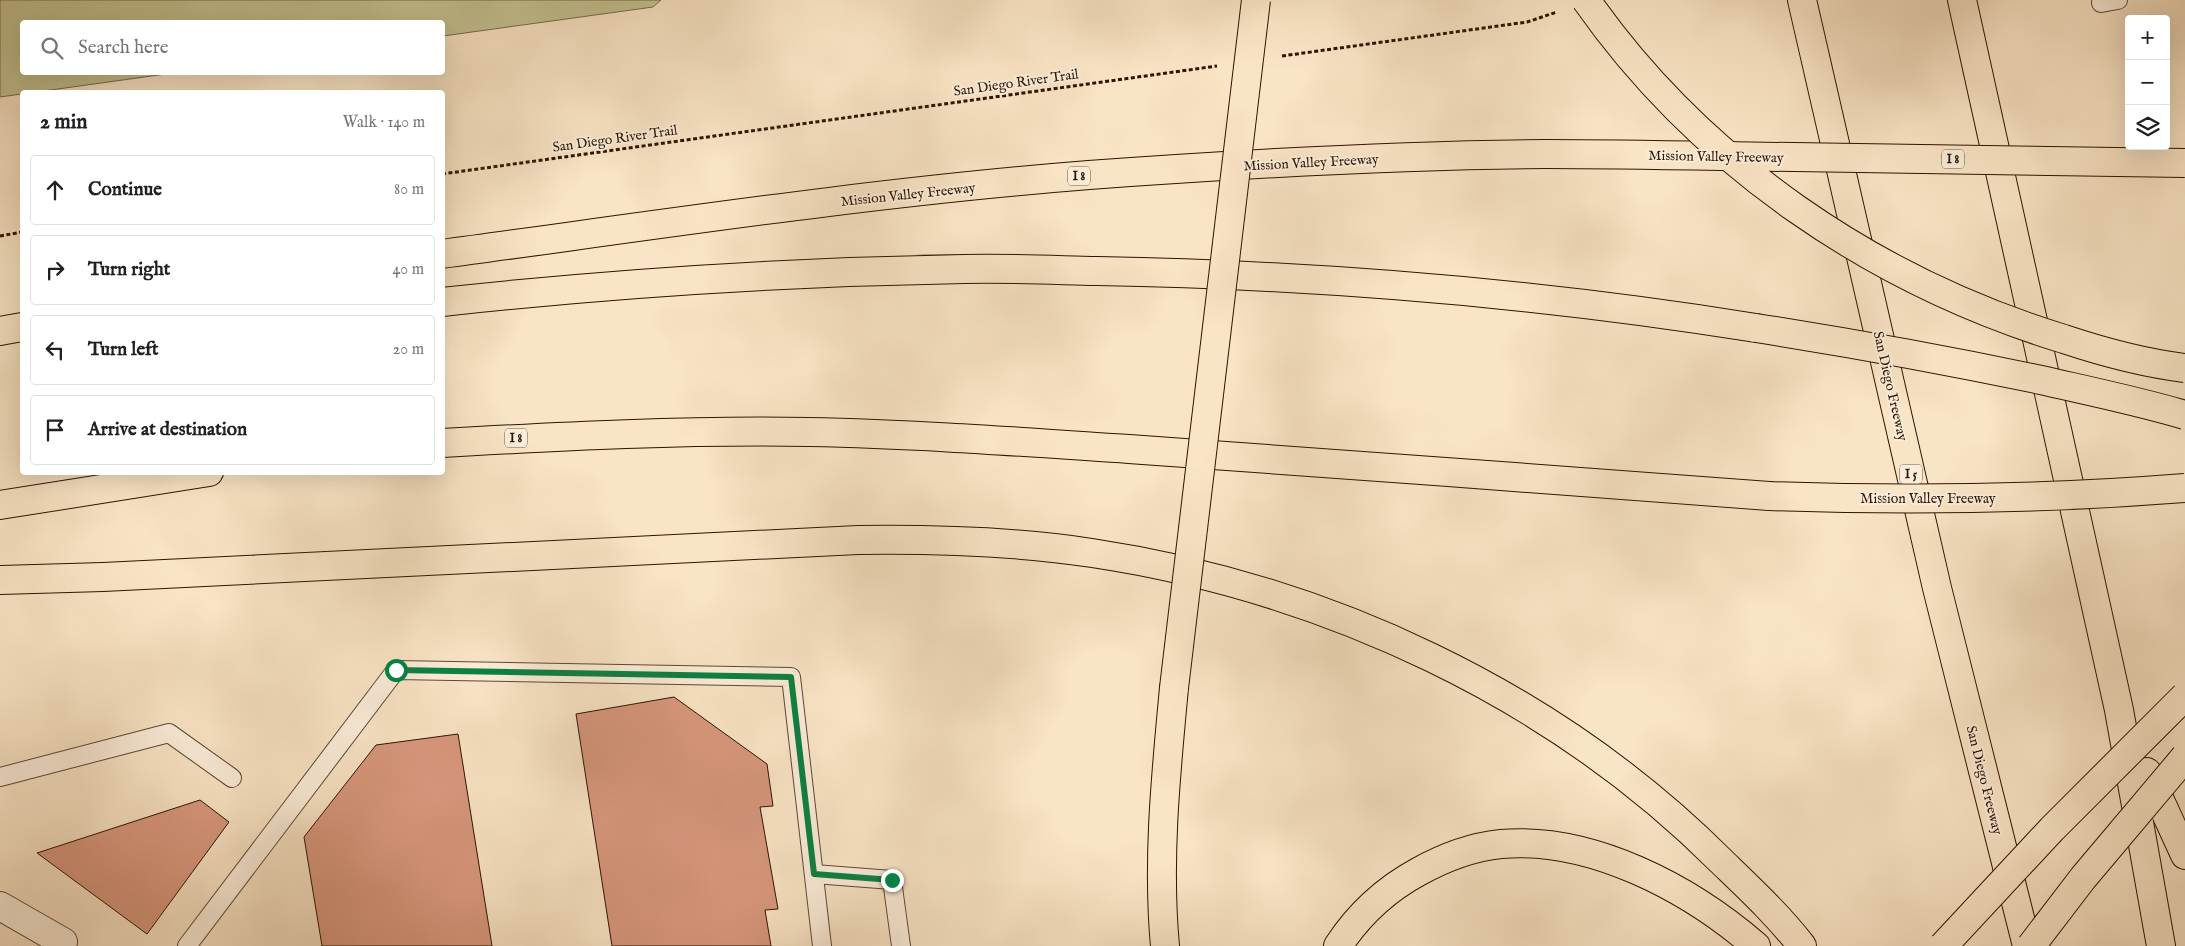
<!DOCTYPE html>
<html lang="en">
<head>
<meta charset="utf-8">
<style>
  body { margin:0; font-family:"IM FELL English",serif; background:#f2f2f2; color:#202124 }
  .controls { position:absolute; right:15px; top:15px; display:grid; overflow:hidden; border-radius:5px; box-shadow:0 5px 20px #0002 }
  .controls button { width:45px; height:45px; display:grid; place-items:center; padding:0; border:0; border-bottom:1px solid #e0e0e0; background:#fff; color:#202124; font:25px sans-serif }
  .stop { position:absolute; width:15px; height:15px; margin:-11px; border:4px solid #0b8043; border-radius:50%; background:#fff }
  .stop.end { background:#0b8043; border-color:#fff; box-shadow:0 1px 5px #0008 }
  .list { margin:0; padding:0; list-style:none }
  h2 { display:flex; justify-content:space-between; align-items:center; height:65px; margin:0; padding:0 20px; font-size:21px }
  h2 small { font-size:16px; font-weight:400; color:#757577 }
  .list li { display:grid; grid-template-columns:32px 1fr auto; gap:15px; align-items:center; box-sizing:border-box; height:70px; margin:0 10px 10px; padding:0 10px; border:1px solid #e0e0e0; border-radius:5px }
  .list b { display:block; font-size:19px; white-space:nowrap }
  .list em { font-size:16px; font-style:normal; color:#757577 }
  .icon { flex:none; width:28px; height:28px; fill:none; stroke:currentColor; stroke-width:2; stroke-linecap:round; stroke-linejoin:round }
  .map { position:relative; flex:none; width:2185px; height:946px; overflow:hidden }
  .search { position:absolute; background:#fff; box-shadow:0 5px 20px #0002; left:20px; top:20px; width:425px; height:55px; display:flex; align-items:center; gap:12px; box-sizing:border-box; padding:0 18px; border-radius:5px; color:#757577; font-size:19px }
  .panel { position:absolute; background:#fff; box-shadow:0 5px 20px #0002; left:20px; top:90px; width:425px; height:385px; border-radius:5px }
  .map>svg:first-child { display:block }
  .green { fill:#c3c291; stroke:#786a4a }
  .building { fill:#d8977d; stroke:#2c1303 }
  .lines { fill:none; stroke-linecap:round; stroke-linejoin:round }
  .lane-casing { stroke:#5f4734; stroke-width:20 }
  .street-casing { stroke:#5f4734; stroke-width:30 }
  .highway-casing { stroke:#2c1303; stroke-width:30 }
  .path { stroke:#2c1303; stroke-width:3; stroke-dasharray:4 2.5; stroke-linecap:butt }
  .lane { stroke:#fbedd9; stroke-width:18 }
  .street { stroke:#fbedd9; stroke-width:28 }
  .highway { stroke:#f9e4c5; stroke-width:28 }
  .highway-bridge-casing { stroke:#2c1303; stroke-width:30; stroke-linecap:butt }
  .highway-bridge { stroke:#f9e4c5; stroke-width:28 }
  .route { stroke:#0b8043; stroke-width:6 }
  .labels { text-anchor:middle; stroke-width:4; stroke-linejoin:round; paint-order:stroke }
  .shield { fill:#fbedd9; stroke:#6a5443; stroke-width:1 }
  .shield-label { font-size:12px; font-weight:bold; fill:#2c1303 }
  .street-label { font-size:14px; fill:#2c1303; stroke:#fbedd9 }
</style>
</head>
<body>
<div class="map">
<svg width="2185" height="946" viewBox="0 0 2185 946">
  <rect width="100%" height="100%" fill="#f9e4c5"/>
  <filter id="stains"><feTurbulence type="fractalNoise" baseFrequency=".004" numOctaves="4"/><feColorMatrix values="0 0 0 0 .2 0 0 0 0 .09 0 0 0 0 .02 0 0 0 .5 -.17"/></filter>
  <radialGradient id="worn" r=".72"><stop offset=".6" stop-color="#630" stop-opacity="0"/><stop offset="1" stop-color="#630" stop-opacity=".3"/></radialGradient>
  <path class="green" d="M0,0H661L653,7L443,36L442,22H22V72L173,73L0,97Z"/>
  <g class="building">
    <path d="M674,697L767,764L773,806L760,807L778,909L765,910L771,946H612L576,714Z"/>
    <path d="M458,734L492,946H322L304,837L376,745Z"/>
    <path d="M200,800L229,822L147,934L37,853Z"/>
  </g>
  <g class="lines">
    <defs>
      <g id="lane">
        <path d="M2101,3L2118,0"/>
        <path d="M0,777L169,733L232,778"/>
        <path d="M814,874L892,880L901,946"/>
        <path d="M187,946L396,670L791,677L822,946"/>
      </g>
      <path id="street" d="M0,906L63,942"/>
      <g id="highway">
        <path d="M1802,0L1937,588L2027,946"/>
        <path d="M1962,0L2119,710L2161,946"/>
        <path d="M442,254C657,225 873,192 1089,175C1241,164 1394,155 1546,154C1604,154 1663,155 1721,156"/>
        <path d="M442,302C616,283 790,272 964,269C1009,268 1053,270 1097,271C1318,275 1538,293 1756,328"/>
        <path d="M0,331L22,327"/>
        <path d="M442,443C565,436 687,430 809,432C916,434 1023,442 1129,449C1343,463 1555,481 1769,496"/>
        <path d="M0,505L209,472"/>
        <path d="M0,580L103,577L858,540C936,539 1015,541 1092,553C1325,588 1554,694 1721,861C1749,888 1778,915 1802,946"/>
        <path d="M2147,772L2185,855"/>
        <path d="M1165,946C1157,860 1166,773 1174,688"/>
        <path d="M1338,946C1359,914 1385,890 1418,872C1443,858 1472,847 1501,844C1591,836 1689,888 1756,946"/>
      </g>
    </defs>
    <use href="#lane" class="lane-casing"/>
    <use href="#street" class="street-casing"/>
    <use href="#highway" class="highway-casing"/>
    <g class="path">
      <path d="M1282,56L1527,22L1557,12"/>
      <path d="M442,174L1217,66"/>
      <path d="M0,236L22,232"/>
    </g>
    <use href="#lane" class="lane"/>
    <use href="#street" class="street"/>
    <use href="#highway" class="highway"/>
    <defs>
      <g id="highway-bridge">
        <path d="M1586,0C1700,163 1874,281 2064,339C2103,352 2144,363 2185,368"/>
        <path d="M1722,156L2185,163"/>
        <path d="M1756,328C1852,343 1946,360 2041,380C2089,391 2138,401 2185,415"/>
        <path d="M1769,496C1907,501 2046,499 2185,488"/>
        <path d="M1174,688L1256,0"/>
        <path d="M1943,946L2052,829L2185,696"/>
        <path d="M2031,946L2083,878L2185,757"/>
      </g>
    </defs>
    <use href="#highway-bridge" class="highway-bridge-casing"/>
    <use href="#highway-bridge" class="highway-bridge"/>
  </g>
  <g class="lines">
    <path class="route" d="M396,670L791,677L814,874L892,880"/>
  </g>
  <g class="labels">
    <g class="shield">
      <rect x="1942" y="149.5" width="22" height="19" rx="4"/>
      <rect x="1068" y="166.5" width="22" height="19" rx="4"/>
      <rect x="505" y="428.5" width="22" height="19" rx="4"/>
      <rect x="1900" y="464.5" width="22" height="19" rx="4"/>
    </g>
    <g class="shield-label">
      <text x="1953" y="163">I 8</text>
      <text x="1079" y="180">I 8</text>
      <text x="516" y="442">I 8</text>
      <text x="1911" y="478">I 5</text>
    </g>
    <g class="street-label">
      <text transform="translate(1016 82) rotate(-8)" y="5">San Diego River Trail</text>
      <text transform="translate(615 138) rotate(-8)" y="5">San Diego River Trail</text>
      <text transform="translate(1716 156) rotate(1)" y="5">Mission Valley Freeway</text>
      <text transform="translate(1311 162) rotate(-3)" y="5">Mission Valley Freeway</text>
      <text transform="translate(908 194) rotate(-6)" y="5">Mission Valley Freeway</text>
      <text transform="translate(1891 386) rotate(77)" y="5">San Diego Freeway</text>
      <text x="1928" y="503">Mission Valley Freeway</text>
      <text transform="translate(1985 780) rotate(76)" y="5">San Diego Freeway</text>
    </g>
  </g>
  <rect width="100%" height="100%" filter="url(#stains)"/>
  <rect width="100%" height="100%" fill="url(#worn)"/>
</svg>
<div class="controls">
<button>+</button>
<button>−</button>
<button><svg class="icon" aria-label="layers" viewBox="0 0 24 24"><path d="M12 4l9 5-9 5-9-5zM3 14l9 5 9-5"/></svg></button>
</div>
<div class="stop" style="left:396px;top:670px"></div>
<div class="stop end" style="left:892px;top:880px"></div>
<div class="search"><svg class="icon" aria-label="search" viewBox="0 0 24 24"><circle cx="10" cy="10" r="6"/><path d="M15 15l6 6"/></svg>Search here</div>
<section class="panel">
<h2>2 min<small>Walk · 140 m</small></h2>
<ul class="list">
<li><svg class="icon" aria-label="ahead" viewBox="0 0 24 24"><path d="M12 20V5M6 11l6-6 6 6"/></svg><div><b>Continue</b></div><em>80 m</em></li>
<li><svg class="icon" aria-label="right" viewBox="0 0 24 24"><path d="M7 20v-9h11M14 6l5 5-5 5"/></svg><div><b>Turn right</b></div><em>40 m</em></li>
<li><svg class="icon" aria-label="left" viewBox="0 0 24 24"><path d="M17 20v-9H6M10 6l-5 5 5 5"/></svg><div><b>Turn left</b></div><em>20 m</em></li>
<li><svg class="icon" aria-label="arrive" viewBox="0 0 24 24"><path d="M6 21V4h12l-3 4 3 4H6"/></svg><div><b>Arrive at destination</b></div></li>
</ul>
</section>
</div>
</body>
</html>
